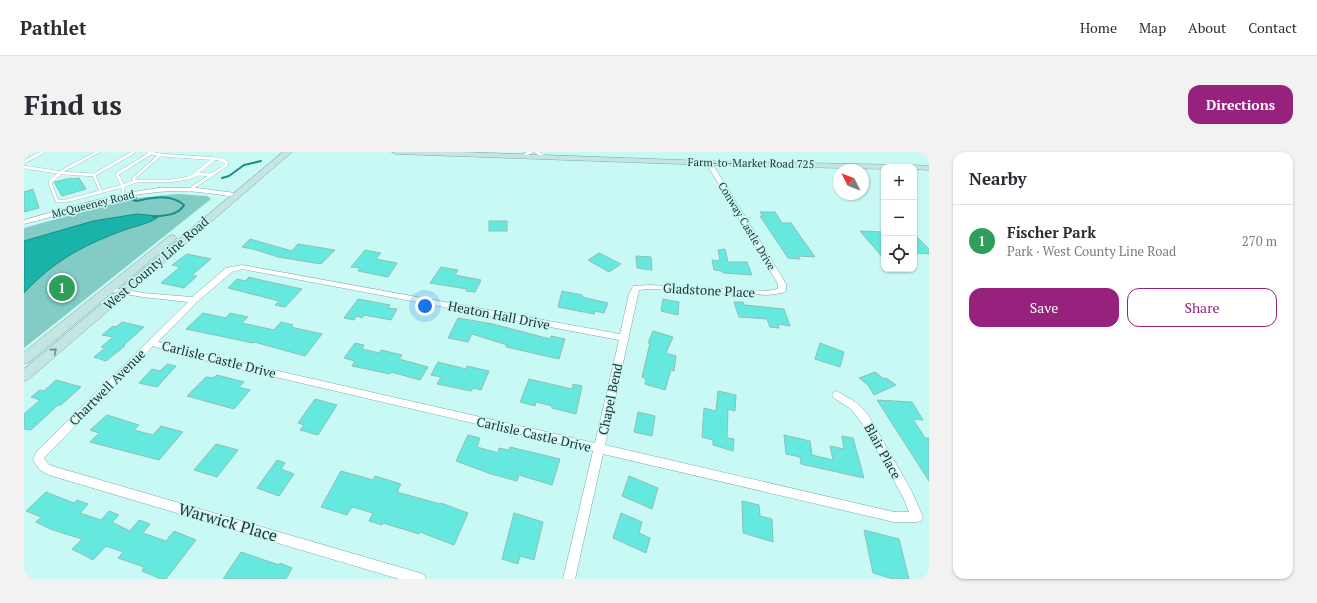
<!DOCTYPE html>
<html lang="en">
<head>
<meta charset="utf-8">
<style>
  body { margin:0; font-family:"PT Serif",serif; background:#f2f2f3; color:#2b2b33 }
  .controls { position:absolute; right:12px; top:12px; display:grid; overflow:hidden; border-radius:8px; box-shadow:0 1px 3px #0004 }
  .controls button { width:36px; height:36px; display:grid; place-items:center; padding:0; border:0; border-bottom:1px solid #e1e1e2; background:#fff; color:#2b2b33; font:20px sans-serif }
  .compass { position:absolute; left:809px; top:12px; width:36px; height:36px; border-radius:50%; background:#fff; box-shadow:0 1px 3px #0004; rotate:312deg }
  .you { position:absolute; left:401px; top:154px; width:14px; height:14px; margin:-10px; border:3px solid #fff; border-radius:50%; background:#1a73e8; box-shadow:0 0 0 6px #1a73e833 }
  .badge { display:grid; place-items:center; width:26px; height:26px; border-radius:50%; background:#97227e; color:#fff; font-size:13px; font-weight:700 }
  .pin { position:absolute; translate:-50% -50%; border:2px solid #fff; box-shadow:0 1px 4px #0006 }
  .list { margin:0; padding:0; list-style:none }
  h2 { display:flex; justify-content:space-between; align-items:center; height:52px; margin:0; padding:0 16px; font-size:17px }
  h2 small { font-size:13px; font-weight:400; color:#7c7c81 }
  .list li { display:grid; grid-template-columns:26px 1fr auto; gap:12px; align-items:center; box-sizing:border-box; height:72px; padding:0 16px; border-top:1px solid #e1e1e2 }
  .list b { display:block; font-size:15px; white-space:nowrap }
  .list p { margin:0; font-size:13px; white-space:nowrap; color:#7c7c81 }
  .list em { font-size:13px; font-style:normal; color:#7c7c81 }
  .actions { display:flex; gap:8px; padding:12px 16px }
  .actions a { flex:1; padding:9px 0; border:1px solid #97227e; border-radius:12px; text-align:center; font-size:14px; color:#97227e }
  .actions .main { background:#97227e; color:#fff }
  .icon { flex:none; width:22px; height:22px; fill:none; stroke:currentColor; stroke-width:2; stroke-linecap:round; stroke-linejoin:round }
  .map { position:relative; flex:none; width:905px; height:427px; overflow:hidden; border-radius:12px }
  header { display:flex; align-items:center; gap:24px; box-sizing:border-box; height:56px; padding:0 20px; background:#fff; border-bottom:1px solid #e1e1e2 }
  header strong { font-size:19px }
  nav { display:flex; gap:22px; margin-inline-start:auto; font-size:14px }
  .intro { display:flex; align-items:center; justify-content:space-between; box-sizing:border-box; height:96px; padding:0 24px }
  h1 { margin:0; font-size:28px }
  .button { padding:10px 18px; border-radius:12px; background:#97227e; color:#fff; font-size:14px; font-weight:700 }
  main { display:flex; gap:24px; padding:0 24px }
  aside { flex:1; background:#fff; border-radius:12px; box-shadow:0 1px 3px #0004 }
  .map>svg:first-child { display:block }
  .green { fill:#83ccc5 }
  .water { fill:#1ab3aa; stroke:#1c8d86 }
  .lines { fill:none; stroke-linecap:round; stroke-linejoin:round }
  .stream { stroke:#1c8d86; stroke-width:2 }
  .building { fill:#65e9de; stroke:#90beb9 }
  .lane-casing { stroke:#7caaa5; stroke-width:3.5 }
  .street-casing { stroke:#7caaa5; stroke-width:1 }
  .secondary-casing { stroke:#7caaa5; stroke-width:1 }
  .lane { stroke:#fff; stroke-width:3 }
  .street { fill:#fff; fill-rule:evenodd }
  .secondary { fill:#c5e5e3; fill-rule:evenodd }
  .oneway { stroke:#738c8a }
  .labels { text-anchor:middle; stroke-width:3; stroke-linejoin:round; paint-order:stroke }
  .far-street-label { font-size:11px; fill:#213432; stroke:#c9f9f4 }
  .street-label { font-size:13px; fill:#213432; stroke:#c9f9f4 }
  .near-street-label { font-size:16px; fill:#213432; stroke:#c9f9f4 }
</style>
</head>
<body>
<header>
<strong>Pathlet</strong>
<nav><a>Home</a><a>Map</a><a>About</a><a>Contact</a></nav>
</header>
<div class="intro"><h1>Find us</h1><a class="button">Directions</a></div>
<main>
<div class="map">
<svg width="905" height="427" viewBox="0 0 905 427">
  <rect width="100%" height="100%" fill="#c9f9f4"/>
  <path class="green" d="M153,42L183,44L187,47L0,196V76L105,47Z"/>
  <path class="water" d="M113,62L133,64V66C122,73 107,75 95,80C56,95 29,110 0,141V89L69,69Z"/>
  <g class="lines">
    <g class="stream">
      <path d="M198,26L205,24L220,13L237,9"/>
      <path d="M112,46L109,48L112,49C128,46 147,41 160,53C154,64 140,63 129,65"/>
    </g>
  </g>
  <g class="building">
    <path d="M47,26L48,27L55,26L62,37L38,44L30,30Z"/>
    <path d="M9,37L15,56L0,60V40Z"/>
    <path d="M736,60H751L758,71H767L791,105L774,104L776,107L764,106L736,64H739Z"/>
    <rect x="465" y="69" width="18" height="10"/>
    <path d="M836,79L860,80V107Z"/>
    <path d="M890,82L905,97V102L890,101Z"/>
    <path d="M226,87L268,99L274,92L311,98L297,112L254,105L229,97L218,95Z"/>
    <path d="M701,97L704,110H723L728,123L699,121L698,119L690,118L688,108L696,109L694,98Z"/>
    <path d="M341,98L357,101L352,107L373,111L364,125L334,119L336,116L327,115Z"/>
    <path d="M575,101L597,112L585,120L564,108Z"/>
    <path d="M163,102L187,107L168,123L173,124L160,136L137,131L156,115L148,113Z"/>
    <path d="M612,104L627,105L628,118L613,116Z"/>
    <path d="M417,115L434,118L431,123L457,128L451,140L442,139L443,137L406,131Z"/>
    <path d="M225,125L241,129L278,137L261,155L251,153L255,149L204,136L213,127L221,129Z"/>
    <path d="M538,139L558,143V145L584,151L580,161L571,159L570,162L534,155Z"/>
    <path d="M334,147L366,153L364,156L373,157L367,168L340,163L338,166L333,164L330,168L320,166Z"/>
    <path d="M639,147L655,150L654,163L637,159Z"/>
    <path d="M710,150H719L720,153L760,157L766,174L754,172L755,176L746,175L743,167L715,165Z"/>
    <path d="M179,161L202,166L206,161L224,165L218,171L250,178L257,170L269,173L267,175L298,182L281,204L230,190L229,191L162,177Z"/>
    <path d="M434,166L469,172L526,187L527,184L541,187L535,207L482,195L483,193L448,182L444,190L424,186Z"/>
    <path d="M98,170L120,175L100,193L101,194L82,209L70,205L81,196L77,195L89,185L78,183L89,174L92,175Z"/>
    <path d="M629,179L649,185L642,201L652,204L650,219L647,218L641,238L621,232L622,227L618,225L626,191H624Z"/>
    <path d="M331,191L340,193L338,197L355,201L357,198L378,203L375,207L404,215L396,228L367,220L366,222L328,214L331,209L320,206Z"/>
    <path d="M796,191L820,200L816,215L791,207Z"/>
    <path d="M414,210L442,217L443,214L465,219L457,238L449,236L447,239L413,232L417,225L407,223Z"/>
    <path d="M143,212L152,214L133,235L115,231L128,217L136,219Z"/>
    <path d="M851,220L860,227L862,226L872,233L850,243L844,233L835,226Z"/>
    <path d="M193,223L220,230L215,235L226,238L210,257L163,244L182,225L189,226Z"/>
    <path d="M505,227L548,237L549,232L558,234L552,262L528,256V254L512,250L511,254L496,250Z"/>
    <path d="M32,228L57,235L37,253H34L7,278L0,277V262L16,248L7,245L16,238L20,239Z"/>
    <path d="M694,239L712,243L711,259L704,257L703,286L710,287L709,299L689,293V288L678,285L680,256L692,259Z"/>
    <path d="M291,247L313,253L294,283L276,278L280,273L274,271Z"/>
    <path d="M853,248L888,250L899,268L889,267L901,286H905V329Z"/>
    <path d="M614,260L631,264L628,284L610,280Z"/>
    <path d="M83,263L115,273L110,278L129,283L137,274L159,280L135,308L66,290L75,281L66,278Z"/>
    <path d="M444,283L456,286L453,295L474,301L475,296L485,298L486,295L536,307L528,333L495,323L493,329L467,322L432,309Z"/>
    <path d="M760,283L786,289L788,303L809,308L806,294L820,297L818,284L829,286L840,326L777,312L776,305L762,302Z"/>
    <path d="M192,292L214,298L193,325L170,318Z"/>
    <path d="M253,308L261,311L257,317L270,322L255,344L233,336Z"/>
    <path d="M317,319L349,328L351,324L377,332L373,340L416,352L417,351L444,361L430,393L396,380L395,382L359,371L358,373L345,369L349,361L328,355L323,363L297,355Z"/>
    <path d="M605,324L634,336L628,357L598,344Z"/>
    <path d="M22,340L50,351L53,348L64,352L56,361L77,368L85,359L95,363L88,370L106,379L115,368L126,372L119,381L142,389L150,379L172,388L142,427H137L118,419L120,415L94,406L99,400L82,394L69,408L48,397L58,387L26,377L12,370L17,365L2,359Z"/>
    <path d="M718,349L735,353L736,364L748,367L749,390L719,381Z"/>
    <path d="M490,361L519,370L510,408L496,404L494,412L478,407Z"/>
    <path d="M597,361L618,370L615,381L626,386L622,401L589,386Z"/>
    <path d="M840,378L875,387L885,427H869L849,421Z"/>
    <path d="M217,400L255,413L256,411L268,416L262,427H199Z"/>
  </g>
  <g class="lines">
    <defs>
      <g id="lane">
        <path d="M74,0L40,18L27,29L26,31L33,49H42L99,34L112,29"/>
        <path d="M124,0L136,3L195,7L202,10L203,12L198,16L165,38"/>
        <path d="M136,3L109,27L112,29H146L164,26L174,22L188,23"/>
        <path d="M0,10L19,0"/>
        <path d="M0,15L39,21L70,23"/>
        <path d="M170,23L190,7"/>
        <path d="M77,40L70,23L110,0"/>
        <path d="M99,43V34L93,22L127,1"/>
      </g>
      <g id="street">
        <path d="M503,0H516L523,5L518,6L510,0L500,5L495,4Z"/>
        <path d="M683,10L688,11L758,125L762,132V139L758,141L743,143L625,137L615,138L581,293L870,360H885L879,345L837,270L827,257L810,246L808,243L810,240L813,239L833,251L845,264L887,338L899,365L897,369L893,370H870L579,302L551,427H539L569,299L157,203L129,194L20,306L24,312L28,314L396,421L400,423L402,427H375L25,323L16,318L9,308L12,300L164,150L119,145L82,139L81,137L82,135H85L119,141L168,145L202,116L218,113L596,182L605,142L609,134L625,133L743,139L754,137V132L682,11ZM218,117L595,188L571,291L157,197L134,190L173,150L208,120Z"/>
        <path d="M135,36H173L211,41L214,43L211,45C186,41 160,37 134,40C88,44 45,61 0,72V68C45,55 89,42 135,36Z"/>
      </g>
      <g id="secondary">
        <path d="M259,0H268L5,227L0,229V217Z"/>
        <path d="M368,0H438L685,9L883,13L886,14L890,13L905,14V18L890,17V15H860V17L685,13L372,2Z"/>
        <path d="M148,83L151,84L153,86L151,88L5,210L0,212V200L145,84Z"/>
      </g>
    </defs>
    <use href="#lane" class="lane-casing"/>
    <use href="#street" class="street-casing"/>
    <use href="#secondary" class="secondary-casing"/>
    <use href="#lane" class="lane"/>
    <use href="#street" class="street"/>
    <use href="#secondary" class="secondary"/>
  </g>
  <defs><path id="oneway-chevron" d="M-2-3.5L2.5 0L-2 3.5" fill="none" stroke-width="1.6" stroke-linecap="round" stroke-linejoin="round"/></defs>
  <use class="oneway" href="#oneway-chevron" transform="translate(30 199) rotate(-40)"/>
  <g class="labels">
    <g class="far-street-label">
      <text transform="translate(727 11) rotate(1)" y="4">Farm-to-Market Road 725</text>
      <text transform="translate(69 52) rotate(-14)" y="4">McQueeney Road</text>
      <text transform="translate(723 74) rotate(59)" y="4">Conway Castle Drive</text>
    </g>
    <g class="street-label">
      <text transform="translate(132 111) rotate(-41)" y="5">West County Line Road</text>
      <text transform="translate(685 138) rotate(3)" y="5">Gladstone Place</text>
      <text transform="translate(475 163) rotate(11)" y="5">Heaton Hall Drive</text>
      <text transform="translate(195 207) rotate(14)" y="5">Carlisle Castle Drive</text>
      <text transform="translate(83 235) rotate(-45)" y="5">Chartwell Avenue</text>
      <text transform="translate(586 247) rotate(-78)" y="5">Chapel Bend</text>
      <text transform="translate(510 282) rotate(13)" y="5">Carlisle Castle Drive</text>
      <text transform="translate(859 299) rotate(61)" y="5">Blair Place</text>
    </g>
    <g class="near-street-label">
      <text transform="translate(204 370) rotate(16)" y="6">Warwick Place</text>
    </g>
  </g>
</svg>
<div class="controls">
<button>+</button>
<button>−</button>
<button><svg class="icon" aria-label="locate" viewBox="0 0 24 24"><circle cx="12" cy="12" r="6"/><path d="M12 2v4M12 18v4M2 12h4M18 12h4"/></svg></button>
</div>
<svg class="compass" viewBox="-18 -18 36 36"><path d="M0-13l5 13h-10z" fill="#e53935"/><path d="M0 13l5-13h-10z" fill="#7c7c81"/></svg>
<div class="you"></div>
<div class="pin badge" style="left:38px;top:136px;background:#2e9e5b">1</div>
</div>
<aside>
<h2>Nearby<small></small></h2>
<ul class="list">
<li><span class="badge" style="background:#2e9e5b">1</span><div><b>Fischer Park</b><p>Park · West County Line Road</p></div><em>270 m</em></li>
</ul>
<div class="actions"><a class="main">Save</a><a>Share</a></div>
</aside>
</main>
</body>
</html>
